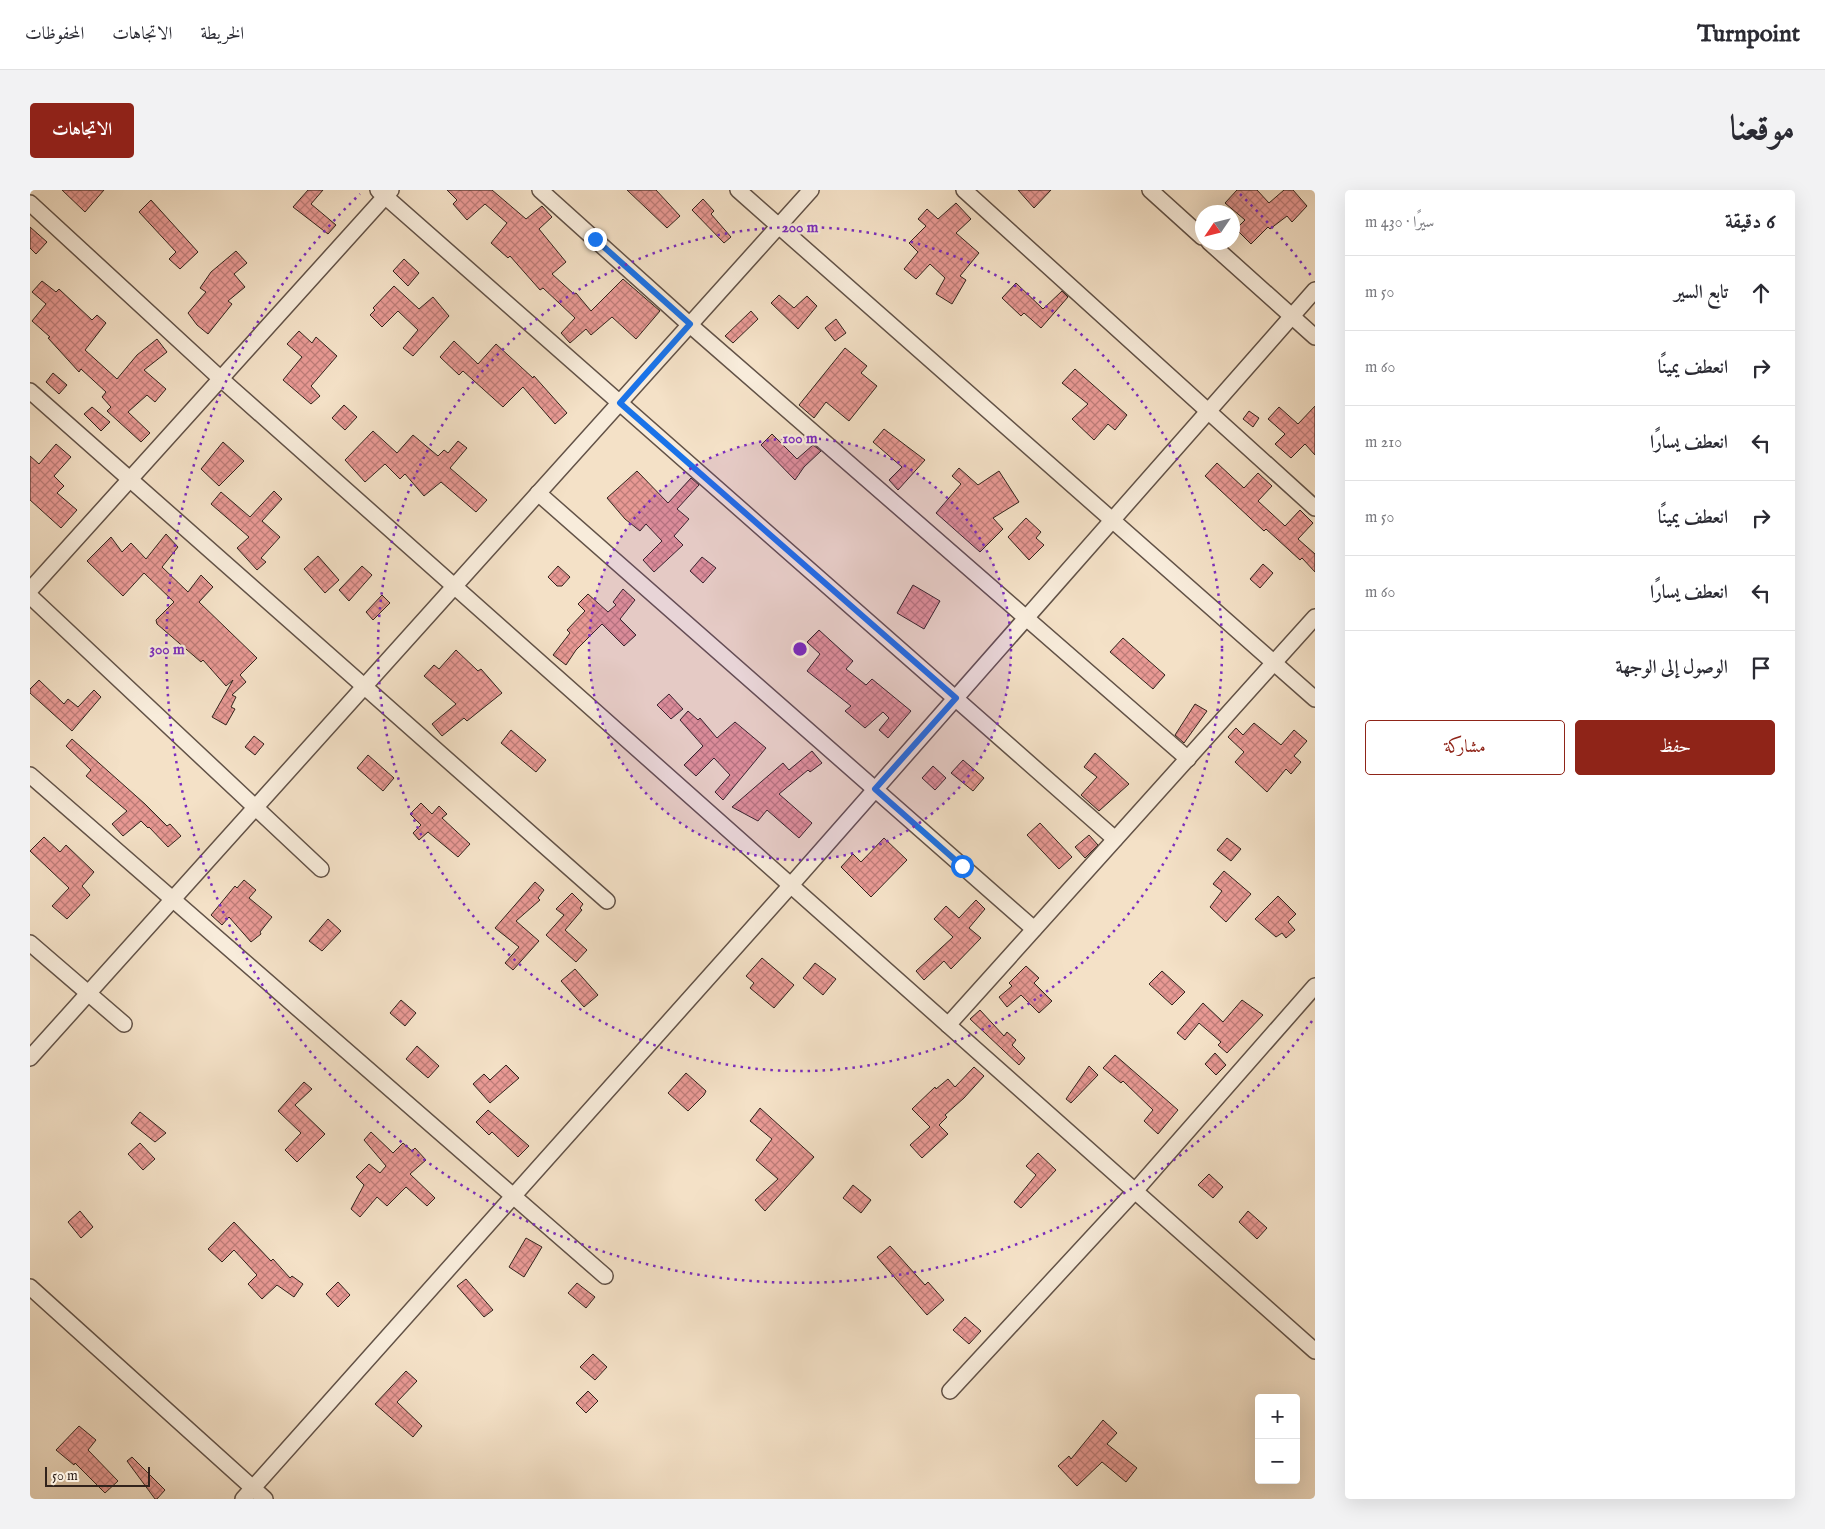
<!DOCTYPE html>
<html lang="ar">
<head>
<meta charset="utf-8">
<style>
  body { margin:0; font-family:"IM FELL English",Amiri,serif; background:#f2f2f3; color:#2b2b33; direction:rtl }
  .controls { position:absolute; right:15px; bottom:15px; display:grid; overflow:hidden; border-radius:5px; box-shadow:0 5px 20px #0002 }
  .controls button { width:45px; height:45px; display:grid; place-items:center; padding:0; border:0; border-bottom:1px solid #e1e1e2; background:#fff; color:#2b2b33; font:25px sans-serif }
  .compass { position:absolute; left:1165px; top:15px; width:45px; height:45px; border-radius:50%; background:#fff; box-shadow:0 5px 20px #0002; rotate:235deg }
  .scale { position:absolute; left:15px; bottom:12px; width:105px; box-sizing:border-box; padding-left:5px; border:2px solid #32231c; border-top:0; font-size:14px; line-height:18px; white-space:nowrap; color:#32231c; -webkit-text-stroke:4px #f8ecdb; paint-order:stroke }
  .stop { position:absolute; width:15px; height:15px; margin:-11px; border:4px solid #1a73e8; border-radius:50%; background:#fff }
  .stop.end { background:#1a73e8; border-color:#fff; box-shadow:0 1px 5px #0008 }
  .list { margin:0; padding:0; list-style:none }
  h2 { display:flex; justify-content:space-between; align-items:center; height:65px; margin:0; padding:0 20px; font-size:21px }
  h2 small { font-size:16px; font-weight:400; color:#7c7c81 }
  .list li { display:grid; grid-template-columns:32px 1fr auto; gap:15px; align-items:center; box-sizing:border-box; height:75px; padding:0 20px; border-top:1px solid #e1e1e2 }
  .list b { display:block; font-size:19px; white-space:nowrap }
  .list em { font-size:16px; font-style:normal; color:#7c7c81 }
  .actions { display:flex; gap:10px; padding:15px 20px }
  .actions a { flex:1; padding:11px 0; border:1px solid #8f2418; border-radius:5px; text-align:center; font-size:18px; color:#8f2418 }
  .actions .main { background:#8f2418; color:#fff }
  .icon { flex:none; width:28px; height:28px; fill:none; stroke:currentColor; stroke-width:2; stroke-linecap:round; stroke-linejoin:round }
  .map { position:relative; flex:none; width:1285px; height:1309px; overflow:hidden; direction:ltr; border-radius:5px }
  header { display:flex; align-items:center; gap:30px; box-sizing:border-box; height:70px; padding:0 25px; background:#fff; border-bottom:1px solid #e1e1e2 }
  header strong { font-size:24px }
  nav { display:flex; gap:28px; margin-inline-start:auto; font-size:18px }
  .intro { display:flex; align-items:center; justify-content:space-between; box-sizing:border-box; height:120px; padding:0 30px }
  h1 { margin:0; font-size:35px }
  .button { padding:12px 22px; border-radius:5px; background:#8f2418; color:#fff; font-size:18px; font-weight:700 }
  main { display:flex; gap:30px; padding:0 30px }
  aside { flex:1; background:#fff; border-radius:5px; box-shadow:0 5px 20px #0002 }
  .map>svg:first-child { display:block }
  .building { fill:url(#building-cross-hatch); stroke:#32231c }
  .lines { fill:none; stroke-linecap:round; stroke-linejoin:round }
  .minor-casing { stroke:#625247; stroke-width:18 }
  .minor { stroke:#f8ecdb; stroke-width:15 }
  .route { stroke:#1a73e8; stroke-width:6 }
  .ring { fill:none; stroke:#7b2cbf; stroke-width:2.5; stroke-dasharray:2.5 5 }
  .centre { fill:#7b2cbf; stroke:#f8ecdb; stroke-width:2.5 }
  .ring-label { font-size:15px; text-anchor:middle; font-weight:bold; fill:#7b2cbf; stroke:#f8ecdb; stroke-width:4.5; stroke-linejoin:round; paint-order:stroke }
</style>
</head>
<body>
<header>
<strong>Turnpoint</strong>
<nav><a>الخريطة</a><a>الاتجاهات</a><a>المحفوظات</a></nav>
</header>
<div class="intro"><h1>موقعنا</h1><a class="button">الاتجاهات</a></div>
<main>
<aside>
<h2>6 دقيقة<small>سيرًا · 430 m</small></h2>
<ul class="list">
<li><svg class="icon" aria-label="ahead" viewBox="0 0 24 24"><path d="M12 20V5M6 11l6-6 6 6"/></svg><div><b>تابع السير</b></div><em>50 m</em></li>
<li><svg class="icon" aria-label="right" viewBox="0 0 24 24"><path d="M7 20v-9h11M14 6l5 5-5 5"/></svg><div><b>انعطف يمينًا</b></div><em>60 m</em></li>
<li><svg class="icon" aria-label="left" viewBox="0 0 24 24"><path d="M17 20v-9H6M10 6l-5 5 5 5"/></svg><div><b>انعطف يسارًا</b></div><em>210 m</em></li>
<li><svg class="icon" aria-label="right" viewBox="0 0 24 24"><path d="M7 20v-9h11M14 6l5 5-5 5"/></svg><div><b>انعطف يمينًا</b></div><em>50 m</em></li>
<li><svg class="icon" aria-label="left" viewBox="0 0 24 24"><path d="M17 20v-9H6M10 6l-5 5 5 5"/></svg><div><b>انعطف يسارًا</b></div><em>60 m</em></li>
<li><svg class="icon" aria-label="arrive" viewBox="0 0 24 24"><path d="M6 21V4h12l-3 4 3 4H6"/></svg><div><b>الوصول إلى الوجهة</b></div></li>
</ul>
<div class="actions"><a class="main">حفظ</a><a>مشاركة</a></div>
</aside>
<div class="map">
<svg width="1285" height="1309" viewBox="0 0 1285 1309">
  <defs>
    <pattern id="building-cross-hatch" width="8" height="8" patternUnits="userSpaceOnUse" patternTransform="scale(1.25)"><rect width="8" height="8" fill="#e89994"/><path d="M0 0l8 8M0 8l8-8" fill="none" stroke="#bd7c78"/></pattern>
  </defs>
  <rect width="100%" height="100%" fill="#f4e1c7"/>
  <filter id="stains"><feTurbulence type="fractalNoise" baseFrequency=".004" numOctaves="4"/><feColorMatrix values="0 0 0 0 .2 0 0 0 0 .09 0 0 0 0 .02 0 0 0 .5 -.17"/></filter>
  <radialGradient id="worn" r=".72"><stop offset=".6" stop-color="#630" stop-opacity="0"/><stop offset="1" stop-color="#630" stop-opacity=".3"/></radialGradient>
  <g class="building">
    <path d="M32,0H74L55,22Z"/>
    <path d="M278,0H293L281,14L306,35L298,44L263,17Z"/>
    <path d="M417,0H462L496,29L512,16L522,27L509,39L536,72L522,84L544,104L546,103L561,121L593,89L630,121L606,149L582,127L561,145L556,139L540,153L531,143L545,128L513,98L510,100L480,66L478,68L461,53L477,33L455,14L437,30L423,14L427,10Z"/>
    <path d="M597,0H626L650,26L637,38Z"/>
    <path d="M988,0H1021L1004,18Z"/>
    <path d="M1207,0H1227L1239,13L1254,0H1263L1277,16L1262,32L1257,26L1240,39L1238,37L1221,54L1206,39L1215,30L1195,13Z"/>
    <path d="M673,9L684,21L681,24L701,47L694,53L662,20Z"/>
    <path d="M121,10L168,62L150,79L139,69L146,62L109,22Z"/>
    <path d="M926,13L941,29L926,43L949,63L930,86L936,90L922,114L906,104L915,88L900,74L886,89L874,79L888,62L879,53L896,36L888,29L897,19L908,29Z"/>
    <path d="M0,37L17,52L6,64L0,58Z"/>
    <path d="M206,61L217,73L204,84L215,97L198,111L202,114L178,144L167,135L158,123L176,102L170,98L181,82Z"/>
    <path d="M374,69L389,83L378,96L363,81Z"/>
    <path d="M12,91L26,102L29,99L62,130L67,125L76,133L55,160L87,189L107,165L127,149L137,162L114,180L136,199L125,212L117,205L98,222L120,243L111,252L77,221L81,217L72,207L76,202L51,179L49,182L18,148L20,147L2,131L16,114L2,102Z"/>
    <path d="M986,93L1013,119L1032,101L1038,107L1011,138L994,123L991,126L972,108Z"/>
    <path d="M364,96L389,119L403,107L419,126L383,166L373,158L388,140L368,121L352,137L340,125L345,120L343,118Z"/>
    <path d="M749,105L764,118L777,106L787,116L768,139L741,113Z"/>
    <path d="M721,121L728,129L703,153L695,146Z"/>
    <path d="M806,129L816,143L805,151L795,138Z"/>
    <path d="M269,141L282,153L286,147L307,166L281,196L290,206L281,214L253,190L272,167L257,154Z"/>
    <path d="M424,151L448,174L466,154L503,188L504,186L537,223L525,234L493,197L473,217L433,181L429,185L410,167Z"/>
    <path d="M815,158L837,176L831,183L847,196L819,231L796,212L784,228L769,215Z"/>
    <path d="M1045,179L1097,225L1085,240L1078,234L1064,250L1042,229L1058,214L1032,193Z"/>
    <path d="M23,183L37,195L29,204L16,192Z"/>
    <path d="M314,215L327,227L315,240L302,228Z"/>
    <path d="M1285,216V265L1275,254L1261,268L1245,254L1255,244L1238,229L1249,217L1268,234Z"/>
    <path d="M62,217L80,232L71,241L54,224Z"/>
    <path d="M1219,221L1229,228L1223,237L1213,229Z"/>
    <path d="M854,239L895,270L868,300L859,290L872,277L843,252Z"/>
    <path d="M343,241L367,263L383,245L408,266L414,260L418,263L428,251L437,258L420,278L457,310L446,322L411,292L394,306L375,284L370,289L355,274L335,292L315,270Z"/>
    <path d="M742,244L767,269L783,255L791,261L774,277L765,290L731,255Z"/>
    <path d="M193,252L214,271L189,296L171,279Z"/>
    <path d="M26,254L41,267L24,286L34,296L27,303L47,320L31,338L0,310V266L9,274Z"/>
    <path d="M1187,273L1214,298L1228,283L1242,296L1228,311L1255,336L1270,320L1283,333L1268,349L1285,364V382L1272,368L1270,370L1236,339L1234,341L1175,286Z"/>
    <path d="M929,278L948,295L969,281L989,312L963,328L973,339L950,362L906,323L931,294L922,286Z"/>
    <path d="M607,281L638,313L661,288L669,295L647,319L659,329L644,346L653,355L624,382L613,370L632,351L616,334L610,341L595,329L577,308Z"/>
    <path d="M244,301L252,309L232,331L250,347L231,368L236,372L227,380L207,358L219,347L181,314L191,302L220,327Z"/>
    <path d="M996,328L1011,342L1006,348L1014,355L999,370L978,347Z"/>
    <path d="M136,344L148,357L132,377L158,402L171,385L183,397L169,412L227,468L210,485L216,492L202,505L206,507L201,517L205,519L196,535L182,527L203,490L196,496L173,470L171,472L127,434L126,430L144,412L114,383L93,406L57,371L81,347L92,362L101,353L116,369Z"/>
    <path d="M288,366L309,390L295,403L274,379Z"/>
    <path d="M672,367L686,378L673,393L660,381Z"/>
    <path d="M1233,374L1243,383L1230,398L1220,389Z"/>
    <path d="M332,376L342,385L319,411L309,400Z"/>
    <path d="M528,376L540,387L532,396H527L518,387Z"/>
    <path d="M883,395L910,411L894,439L867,423Z"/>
    <path d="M593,399L605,410L590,429L606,445L594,456L572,434L546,460L536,475L523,465L540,443L537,440L555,421L548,414L558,404L578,422L586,415L583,412Z"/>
    <path d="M352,405L360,413L343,430L336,422Z"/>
    <path d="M789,440L823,471L816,479L836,495L842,489L881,521L858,548L849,540L859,528L853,522L835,538L815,521L821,516L777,481L790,464L777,452Z"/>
    <path d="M1093,448L1135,485L1123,499L1080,462Z"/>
    <path d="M426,460L448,481L451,479L472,503L437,531L434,528L412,546L402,534L426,514L394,486L404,475L409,479Z"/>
    <path d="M9,490L34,514L38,509L48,517L64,500L71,507L42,541L0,503V499Z"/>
    <path d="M639,504L653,519L641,529L627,515Z"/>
    <path d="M1165,514L1177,521L1154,553L1145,545Z"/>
    <path d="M658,521L668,530L670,528L687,548L705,532L736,558L693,610L685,602L700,585L684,568L666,586L654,575L673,556L650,530Z"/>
    <path d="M1224,533L1251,555L1264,540L1277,551L1264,566L1271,572L1261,584L1256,579L1237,602L1205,572L1214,562L1198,547L1206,538L1213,545Z"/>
    <path d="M481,540L516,570L506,582L471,553Z"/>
    <path d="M224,546L234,554L225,565L215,557Z"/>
    <path d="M42,549L115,614L137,636L140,634L151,646L138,657L119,637L118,638L111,631L93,646L82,634L97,621L56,586L61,580L36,556Z"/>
    <path d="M782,561L792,573L780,582L778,580L749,604L782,633L769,648L737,620L728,631L702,617L753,573L759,580Z"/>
    <path d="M1065,563L1099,594L1069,621L1051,605L1067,587L1054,577Z"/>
    <path d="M338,565L364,588L353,601L327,578Z"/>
    <path d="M933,570L954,588L943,601L921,583Z"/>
    <path d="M903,576L916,588L905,600L892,588Z"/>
    <path d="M391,613L402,624L409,616L417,624L412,628L440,654L428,667L398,642L389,650L383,643L391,635L380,624Z"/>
    <path d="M1010,633L1042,667L1029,679L997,645Z"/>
    <path d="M1059,645L1068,655L1055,668L1045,657Z"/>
    <path d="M14,647L30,662L36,655L64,682L52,696L60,705L37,729L22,716L39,698L0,661Z"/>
    <path d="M854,648L877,670L841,707L811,677L823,664L831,672Z"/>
    <path d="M1197,648L1211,659L1201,671L1187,660Z"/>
    <path d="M1194,681L1221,704L1196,732L1180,717L1192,701L1183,694Z"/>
    <path d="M214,690L226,700L219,708L242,727L230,742L231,744L221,752L199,727L192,735L181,725L205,696L207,698Z"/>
    <path d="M505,692L514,700L508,708L510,710L486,731L509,751L483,780L475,773L489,757L465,738Z"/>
    <path d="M542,703L553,714L550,718L552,720L535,740L557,760L546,772L516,745L534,725L526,719Z"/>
    <path d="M1248,706L1266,724L1258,732L1265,740L1256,748L1252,743L1246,747L1225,729Z"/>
    <path d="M946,710L955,719L939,738L951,748L921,779L914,771L894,790L886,781L923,747L904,729L916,716L929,728Z"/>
    <path d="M298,729L311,741L292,761L279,751Z"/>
    <path d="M732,768L764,795L744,818L720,798L724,793L716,786Z"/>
    <path d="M785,773L806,789L793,805L773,788Z"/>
    <path d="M996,776L1009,788L1004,793L1022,811L1009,823L991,805L977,817L969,807L982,796L979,793Z"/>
    <path d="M545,779L568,805L554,817L531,791Z"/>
    <path d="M1132,781L1155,802L1142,815L1119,794Z"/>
    <path d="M371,810L386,823L375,836L360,823Z"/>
    <path d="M1212,810L1233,825L1197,863L1188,855L1191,852L1169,833L1155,850L1147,843L1173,813L1193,832Z"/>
    <path d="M950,820L974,846L977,842L986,850L982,855L995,868L989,875L940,829Z"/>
    <path d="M387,856L409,876L398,888L376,869Z"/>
    <path d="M1185,863L1196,875L1186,885L1175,874Z"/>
    <path d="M1085,865L1148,920L1128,944L1114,931L1123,920L1093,891L1091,893L1073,878Z"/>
    <path d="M476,875L489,888L460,913L443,894L454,884L460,890Z"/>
    <path d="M1059,876L1068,885L1041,913L1036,909Z"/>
    <path d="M944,877L954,886L934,908L915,925L917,927L909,935L918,944L892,968L880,955L900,937L882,919L905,897L906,899L918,889L925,897Z"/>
    <path d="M656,883L676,901L674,905L658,921L638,903Z"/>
    <path d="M274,892L282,899L265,915L295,944L267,972L255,960L271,943L248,921Z"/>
    <path d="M730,918L784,967L735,1021L725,1010L748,989L726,970L742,949L720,931Z"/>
    <path d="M458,920L499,956L488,967L462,942L459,945L446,932Z"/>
    <path d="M110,922L136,943L125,952L101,933Z"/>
    <path d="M341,942L363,963L373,953L382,961L385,958L396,970L380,984L405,1008L397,1016L376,997L357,1016L347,1007L330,1027L321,1019L334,995L326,987L339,974L350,983L356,976L334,950Z"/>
    <path d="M110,953L125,969L113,980L98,964Z"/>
    <path d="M1008,963L1026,980L991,1018L984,1012L1006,985L996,976Z"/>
    <path d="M1179,984L1193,997L1183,1008L1168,995Z"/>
    <path d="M823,995L841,1010L831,1023L813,1008Z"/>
    <path d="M50,1021L63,1037L51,1048L38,1032Z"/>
    <path d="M1218,1021L1237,1038L1227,1049L1209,1032Z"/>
    <path d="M204,1032L241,1071L243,1069L260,1088L262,1086L273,1094L264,1107L247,1095L232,1109L218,1094L227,1085L204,1060L192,1072L178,1059Z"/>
    <path d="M496,1048L512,1057L494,1087L479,1077Z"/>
    <path d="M860,1056L895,1095L898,1092L914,1110L897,1125L847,1067Z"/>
    <path d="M436,1089L463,1120L454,1127L427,1096Z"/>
    <path d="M308,1092L320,1105L308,1117L296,1104Z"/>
    <path d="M547,1093L565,1107L556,1118L538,1103Z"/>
    <path d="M935,1127L951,1141L939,1154L923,1140Z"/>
    <path d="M563,1164L577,1177L565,1190L550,1177Z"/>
    <path d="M376,1181L387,1191L367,1212L392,1236L383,1247L345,1214Z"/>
    <path d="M558,1201L568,1211L556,1223L546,1213Z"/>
    <path d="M1073,1230L1087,1243L1077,1254L1107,1278L1096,1292L1072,1272L1047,1296L1028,1276L1039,1266L1041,1269Z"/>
    <path d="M49,1236L66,1250L58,1260L88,1291L75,1303L45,1273L44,1275L26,1260Z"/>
    <path d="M102,1267L135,1300L127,1309H125L97,1271Z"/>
  </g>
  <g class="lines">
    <defs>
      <g id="minor">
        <path d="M348,0L1085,649"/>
        <path d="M510,0L660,135L1158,569"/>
        <path d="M708,0L1285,509"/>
        <path d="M934,0L1285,318"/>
        <path d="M1120,0L1172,47"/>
        <path d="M0,13L191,189L1285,1161"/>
        <path d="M1179,52L1285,147"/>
        <path d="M0,201L577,711"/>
        <path d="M508,303L1004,739"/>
        <path d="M0,400L361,0"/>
        <path d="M0,406L291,679"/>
        <path d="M0,585L575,1086"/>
        <path d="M0,753L94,834"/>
        <path d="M918,835L1285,427"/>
        <path d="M0,868L781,0"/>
        <path d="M0,1097L235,1309"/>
        <path d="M920,1201L1105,1001L1285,796"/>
        <path d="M213,1309L761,695L1285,100"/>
      </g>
    </defs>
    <use href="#minor" class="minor-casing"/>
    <use href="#minor" class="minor"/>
  </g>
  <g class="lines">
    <path class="route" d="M565,49L660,134L590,213L926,508L845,599L932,676"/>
  </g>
  <circle cx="770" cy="459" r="211" fill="#7b2cbf" fill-opacity=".12"/>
  <g class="ring">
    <circle cx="770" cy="459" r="211"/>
    <circle cx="770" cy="459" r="422"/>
    <path d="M1282 831A633 633 0 1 1 330 4M1210 4A633 633 0 0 1 1282 87"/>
  </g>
  <circle cx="770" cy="459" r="8" class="centre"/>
  <g class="ring-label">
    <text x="770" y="42">200 m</text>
    <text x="770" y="253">100 m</text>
    <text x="137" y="464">300 m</text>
  </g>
  <rect width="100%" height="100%" filter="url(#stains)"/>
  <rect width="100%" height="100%" fill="url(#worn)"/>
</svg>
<div class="controls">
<button>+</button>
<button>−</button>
</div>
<svg class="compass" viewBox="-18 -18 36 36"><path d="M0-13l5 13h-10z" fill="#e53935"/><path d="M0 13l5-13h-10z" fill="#7c7c81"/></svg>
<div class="scale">50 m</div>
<div class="stop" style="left:932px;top:676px"></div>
<div class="stop end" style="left:565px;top:49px"></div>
</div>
</main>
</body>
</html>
